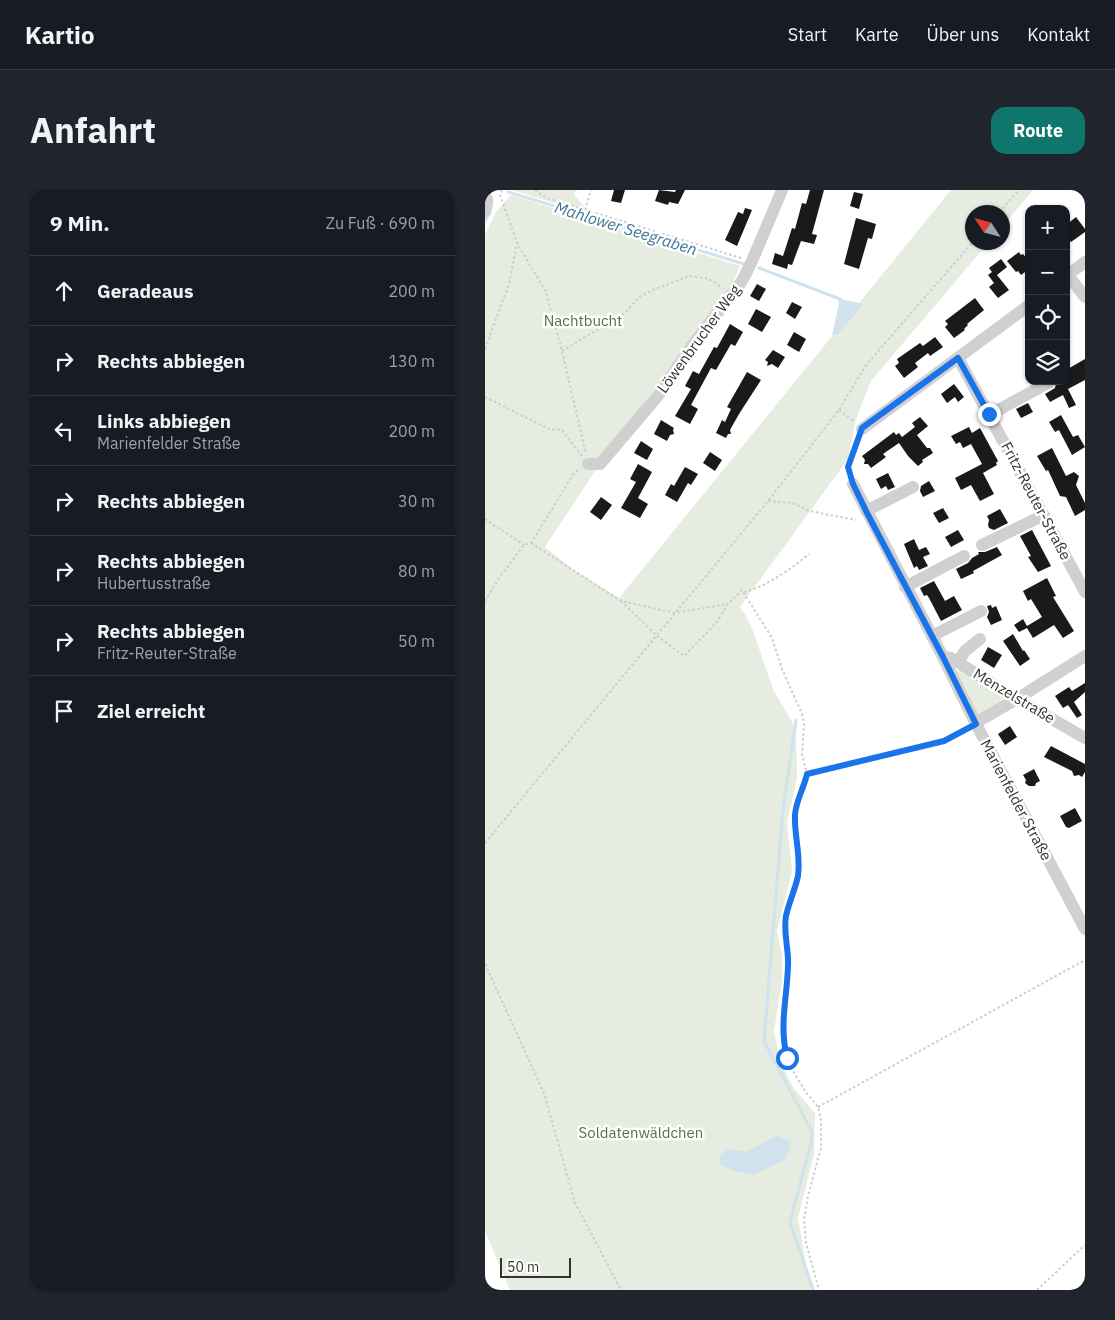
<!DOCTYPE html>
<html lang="de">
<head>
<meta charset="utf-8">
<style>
  body { margin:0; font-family:"IBM Plex Sans",sans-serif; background:#20242c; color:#f1f3f6 }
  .controls { position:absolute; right:15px; top:15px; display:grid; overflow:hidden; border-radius:10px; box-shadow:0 1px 4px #0004 }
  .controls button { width:45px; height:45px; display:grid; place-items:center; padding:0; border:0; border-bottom:1px solid #363941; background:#171b24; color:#f1f3f6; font:25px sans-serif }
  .compass { position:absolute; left:480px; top:15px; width:45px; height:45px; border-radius:50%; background:#171b24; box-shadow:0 1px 4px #0004; rotate:306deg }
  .scale { position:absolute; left:15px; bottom:12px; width:71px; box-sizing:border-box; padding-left:5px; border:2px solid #333; border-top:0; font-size:14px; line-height:18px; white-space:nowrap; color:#333; -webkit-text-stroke:4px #fff; paint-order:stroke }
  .stop { position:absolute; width:15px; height:15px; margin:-11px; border:4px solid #1a73e8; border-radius:50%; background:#fff }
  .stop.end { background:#1a73e8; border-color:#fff; box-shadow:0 1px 5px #0008 }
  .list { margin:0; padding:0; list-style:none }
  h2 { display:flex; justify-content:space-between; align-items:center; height:65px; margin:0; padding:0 20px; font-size:21px }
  h2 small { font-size:16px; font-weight:400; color:#9ea1a6 }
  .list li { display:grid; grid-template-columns:32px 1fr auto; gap:15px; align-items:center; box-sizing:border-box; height:70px; padding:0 20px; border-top:1px solid #363941 }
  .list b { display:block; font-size:19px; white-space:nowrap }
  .list p { margin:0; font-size:16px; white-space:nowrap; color:#9ea1a6 }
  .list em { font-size:16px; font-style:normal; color:#9ea1a6 }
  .icon { flex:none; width:28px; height:28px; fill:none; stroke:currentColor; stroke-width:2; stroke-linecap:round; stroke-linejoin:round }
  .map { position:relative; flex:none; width:600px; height:1100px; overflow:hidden; border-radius:15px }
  header { display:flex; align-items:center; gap:30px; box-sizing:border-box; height:70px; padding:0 25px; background:#171b24; border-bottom:1px solid #363941 }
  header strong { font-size:24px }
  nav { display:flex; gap:28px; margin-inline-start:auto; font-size:18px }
  .intro { display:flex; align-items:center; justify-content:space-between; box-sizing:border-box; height:120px; padding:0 30px }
  h1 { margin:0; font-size:35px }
  .button { padding:12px 22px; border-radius:15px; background:#0f766e; color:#fff; font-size:18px; font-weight:700 }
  main { display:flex; gap:30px; padding:0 30px }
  aside { flex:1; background:#171b24; border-radius:15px; box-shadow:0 1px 4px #0004 }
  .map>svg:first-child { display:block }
  .green { fill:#e6ecdf }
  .water { fill:#cfe2ee }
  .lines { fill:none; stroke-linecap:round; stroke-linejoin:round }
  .stream { stroke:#cfe2ee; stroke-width:3 }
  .building { fill:#1a1a1a }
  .path { stroke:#cdcdcd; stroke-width:2; stroke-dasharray:2.5 2.5; stroke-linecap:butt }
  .minor { stroke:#d0d0d0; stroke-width:12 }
  .route { stroke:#1a73e8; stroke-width:6 }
  .labels { text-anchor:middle; stroke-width:5; stroke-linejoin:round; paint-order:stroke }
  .park-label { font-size:15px; fill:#56703f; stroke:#fff }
  .street-label { font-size:15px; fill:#333; stroke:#fff }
  .water-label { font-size:16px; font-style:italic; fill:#3f7597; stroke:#fff }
</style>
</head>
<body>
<header>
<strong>Kartio</strong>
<nav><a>Start</a><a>Karte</a><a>Über uns</a><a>Kontakt</a></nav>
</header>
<div class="intro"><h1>Anfahrt</h1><a class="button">Route</a></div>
<main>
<aside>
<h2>9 Min.<small>Zu Fuß · 690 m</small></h2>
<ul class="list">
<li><svg class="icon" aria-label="ahead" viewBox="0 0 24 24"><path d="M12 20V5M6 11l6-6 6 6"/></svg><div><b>Geradeaus</b></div><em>200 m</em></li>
<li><svg class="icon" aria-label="right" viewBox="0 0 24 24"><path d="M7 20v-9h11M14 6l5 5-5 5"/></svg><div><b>Rechts abbiegen</b></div><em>130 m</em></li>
<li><svg class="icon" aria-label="left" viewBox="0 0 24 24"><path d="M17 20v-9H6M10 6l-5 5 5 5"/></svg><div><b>Links abbiegen</b><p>Marienfelder Straße</p></div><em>200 m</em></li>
<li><svg class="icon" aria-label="right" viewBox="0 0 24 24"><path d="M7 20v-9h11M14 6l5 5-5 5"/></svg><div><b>Rechts abbiegen</b></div><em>30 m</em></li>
<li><svg class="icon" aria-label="right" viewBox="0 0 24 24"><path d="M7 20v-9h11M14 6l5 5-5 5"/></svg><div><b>Rechts abbiegen</b><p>Hubertusstraße</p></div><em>80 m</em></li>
<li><svg class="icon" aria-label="right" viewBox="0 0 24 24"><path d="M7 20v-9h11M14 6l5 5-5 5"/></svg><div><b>Rechts abbiegen</b><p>Fritz-Reuter-Straße</p></div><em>50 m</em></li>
<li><svg class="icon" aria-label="arrive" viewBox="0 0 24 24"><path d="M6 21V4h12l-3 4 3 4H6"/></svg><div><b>Ziel erreicht</b></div></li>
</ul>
</aside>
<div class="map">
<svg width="600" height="1100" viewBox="0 0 600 1100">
  <rect width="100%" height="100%" fill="#fff"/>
  <g class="green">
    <path d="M27,0H91L89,5L99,16L98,22Z"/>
    <path d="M466,0H548L518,36V22H488V52L503,53L386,191L371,229L363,269L255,417L261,426L268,441L288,499L311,539L312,589L302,632L307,681L292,741L297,766V791L289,841L295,872L309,899L330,923L329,964L313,1028L321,1074L330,1100H25L0,1041V45L11,22L26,5L255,76L246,96L116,272L60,357L86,378L134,408Z"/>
    <path d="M476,477L518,505V512L492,527L470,484Z"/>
  </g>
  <g class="water">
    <path d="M355,109L379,114L352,145H347Z"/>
    <path d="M292,946L306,951L301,969L268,985L250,981L236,975L235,966L243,959L261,962Z"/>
  </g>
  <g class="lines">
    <g class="stream">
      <path d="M23,2L259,74"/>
      <path d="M0,31L5,23"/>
      <path d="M274,78L355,109V111"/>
      <path d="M311,530L298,620L279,851L327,942L326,953L305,1032L328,1100"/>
    </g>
  </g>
  <g class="building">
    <path d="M129,0H140L136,13L126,11Z"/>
    <path d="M174,0L190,2L191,0H200L193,14L184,12L183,15L170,11Z"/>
    <path d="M325,0H339L327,44L332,45L329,54L316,51L307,75L303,74L302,79L287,74L290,63L298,66L307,38L310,39L317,13L321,14Z"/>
    <path d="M369,2L378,4L374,19L365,16Z"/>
    <path d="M260,18L267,20L252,56L240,50L253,22L258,24Z"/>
    <path d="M591,27L600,39V42L586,52L581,46V35Z"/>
    <path d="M371,28L391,34L387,49L383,48L374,79L359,74Z"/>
    <path d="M534,62L536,65L538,64L544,71V79L536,85L533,81L531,82L522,71Z"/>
    <path d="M516,69L522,77L512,85L524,100L513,108L504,97L509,93L503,85L507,82L504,78Z"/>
    <path d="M272,94L281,99L274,111L265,106Z"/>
    <path d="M490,108L499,120L482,134L483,135L479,139L480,140L469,148L460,137L463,134L460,131Z"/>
    <path d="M307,112L317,117L310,129L301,123Z"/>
    <path d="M271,119L286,127L277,142L263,134Z"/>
    <path d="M245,134L258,142L250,156L246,154L231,180L226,178L206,215L213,219L205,234L190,226L206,199L200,196L208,181L214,184L229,157L232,158Z"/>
    <path d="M309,142L321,149L314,162L302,155Z"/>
    <path d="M450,147L458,157L445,166L443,163L430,173L433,177L419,188L410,176L414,173L412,169L435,153L438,156Z"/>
    <path d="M288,160L300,167L293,178L287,174L282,176L283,172L280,170Z"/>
    <path d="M600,169V190L583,199L591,215L584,218L578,205L565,212L560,204L570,198L571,193L581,191V180Z"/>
    <path d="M262,182L276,190L254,224L245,240L246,244H243L241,248L231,243L237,230L240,232L246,219L242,217Z"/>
    <path d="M469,194L479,207L473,212L470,207L462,213L456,204Z"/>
    <path d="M543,213L548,222L536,228L531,219Z"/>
    <path d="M576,225L588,247L593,245L600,257L587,265L574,240L570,242L564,232Z"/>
    <path d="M435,227L443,236L432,245L442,258H445L448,263L437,270L438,272L433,276L423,266L414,253L398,264L401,267L386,278L383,274H379L380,270L377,266L409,242L411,245L414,243L417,247L430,237L427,233Z"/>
    <path d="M176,230L189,238L188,240L189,244L185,245L182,251L169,244Z"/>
    <path d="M484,237L487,243L495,238L513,271L511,273L512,275L498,283L509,304L495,311L486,295L476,300L470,288L497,274L486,254L478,258L475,252L471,254L466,246Z"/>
    <path d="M156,251L168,259L162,270L149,263Z"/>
    <path d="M567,258L581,286L589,282L594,286L591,295L600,313V320L590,326L581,307L575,306L563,280L561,281L552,266Z"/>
    <path d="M225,262L237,270L230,281L218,273Z"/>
    <path d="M153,274L167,282L153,308L163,314L155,328L136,318L151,292L145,289Z"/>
    <path d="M200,277L213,284L206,295L203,293L192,312L180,305L186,294L189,296Z"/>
    <path d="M403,283L410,297L403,300L401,296L396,299L391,289Z"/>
    <path d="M444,291L450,301L438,307L435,301L436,296Z"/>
    <path d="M116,307L127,315L116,330L105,322Z"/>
    <path d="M458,318L464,328L454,333L448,323Z"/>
    <path d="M515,319L523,333L509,340L504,338L503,335L504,330L502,326Z"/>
    <path d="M473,340L479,350L466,357L460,347Z"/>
    <path d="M547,340L566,376L553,382L543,367L546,366L535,346Z"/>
    <path d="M429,349L434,360L441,357L445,364L438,367L443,376L434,380L432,376L429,378L419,354Z"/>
    <path d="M512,357L517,365L488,381L489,383L476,389L471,379L483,373L487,368L494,364L493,362H500Z"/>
    <path d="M562,388L571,406L568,407L589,441L578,448L569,435L548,448L542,438L534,442L529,435L538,429L542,436L557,427L546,409L543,411L538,401Z"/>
    <path d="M449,391L460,411L469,406L477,420L456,431L444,408L442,405L439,406L435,398Z"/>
    <path d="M506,415L507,418L511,416L517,430L506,435L502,427L504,422L502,416Z"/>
    <path d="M528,444L538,461L539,460L545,469L535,476L518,451Z"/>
    <path d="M503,457L517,465L509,478L496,470Z"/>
    <path d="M600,493V502L589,512L597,525L592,528L583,515L578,518L570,506L584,497L587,501Z"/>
    <path d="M525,536L532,547L520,555L513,544Z"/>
    <path d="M566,556L600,574V582L597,587L594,585L589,586L587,581L559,567Z"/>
    <path d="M549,579L555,591L551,593L550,596H544L540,593L541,590L538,585Z"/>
    <path d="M590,618L597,631L584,638L581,637L575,626Z"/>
  </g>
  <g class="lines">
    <g class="path">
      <path d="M17,0L15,5L32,53L61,102L77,161L101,264"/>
      <path d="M50,0L62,8L256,68"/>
      <path d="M100,20L106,0"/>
      <path d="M514,22L534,0"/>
      <path d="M0,159L24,94L32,53"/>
      <path d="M77,161L140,123L154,107L170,99L205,86L224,89L238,98"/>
      <path d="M0,207L64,239L77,240L97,266"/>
      <path d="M354,220L369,231"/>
      <path d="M365,284L363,277L373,249"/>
      <path d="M283,311L308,313L324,321L371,330"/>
      <path d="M0,329L39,355"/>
      <path d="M46,353L136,411L190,423L242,414"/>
      <path d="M259,402C279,398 309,377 324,364"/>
      <path d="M0,411L14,388L39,355L46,353L89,283L95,279"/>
      <path d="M136,411L172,446L199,466L232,432L243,414L257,400L287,448L297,479L317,524L319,534L317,565L322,584L320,593L311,616L310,625L314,676L312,687L304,713L300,736L303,776L297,838L299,857L307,879L320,901L333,917L336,930V958L323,1006L319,1030L321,1053L334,1100"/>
      <path d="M322,584L439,557L459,551L482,539"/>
      <path d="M0,653L283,311L354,220L381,175L488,52"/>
      <path d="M0,774L59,903L90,1013L136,1100"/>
      <path d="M333,917L600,770"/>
      <path d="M552,1100L600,1055"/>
    </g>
    <g class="minor">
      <path d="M0,21L2,14V9"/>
      <path d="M583,85L600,107"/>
      <path d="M581,86L600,72"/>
      <path d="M473,168L600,402"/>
      <path d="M504,225L563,193"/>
      <path d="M377,239L544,115"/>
      <path d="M103,274H115L172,207L206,157L257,91L267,71L297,0"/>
      <path d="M368,294L458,467L491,534L600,739"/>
      <path d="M381,321L428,297"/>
      <path d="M497,355L559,325"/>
      <path d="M420,397L479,366"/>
      <path d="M447,446L496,421"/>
      <path d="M458,467L466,468L532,509L600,548"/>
      <path d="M473,472L480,461L495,449"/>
      <path d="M490,533L532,509L600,466"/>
    </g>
  </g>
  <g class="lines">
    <path class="route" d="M302,868C294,834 302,809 303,776C304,759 298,743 301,726C304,712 310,700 313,686C316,665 309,645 310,625C311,610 319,598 322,584L459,551L491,534L458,467L382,323L368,294L363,277L377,238L473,168L504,224"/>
  </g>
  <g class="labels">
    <g class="park-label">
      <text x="98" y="136">Nachtbucht</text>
      <text x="156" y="948">Soldatenwäldchen</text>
    </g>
    <g class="street-label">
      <text transform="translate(214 149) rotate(-54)" y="5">Löwenbrucher Weg</text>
      <text transform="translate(551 311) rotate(62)" y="5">Fritz-Reuter-Straße</text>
      <text transform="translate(529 506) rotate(31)" y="5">Menzelstraße</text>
      <text transform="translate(531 610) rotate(62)" y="5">Marienfelder Straße</text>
    </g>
    <g class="water-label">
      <text transform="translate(141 38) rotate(17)" y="6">Mahlower Seegraben</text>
    </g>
  </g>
</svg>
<div class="controls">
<button>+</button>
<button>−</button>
<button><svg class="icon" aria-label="locate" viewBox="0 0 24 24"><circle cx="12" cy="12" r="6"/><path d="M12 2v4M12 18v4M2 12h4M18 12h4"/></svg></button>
<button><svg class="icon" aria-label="layers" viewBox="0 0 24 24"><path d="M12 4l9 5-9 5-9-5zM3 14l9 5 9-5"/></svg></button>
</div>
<svg class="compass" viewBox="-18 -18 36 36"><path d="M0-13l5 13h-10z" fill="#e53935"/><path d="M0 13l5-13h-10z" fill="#9ea1a6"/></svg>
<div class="scale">50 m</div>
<div class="stop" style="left:302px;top:868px"></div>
<div class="stop end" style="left:504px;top:224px"></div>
</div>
</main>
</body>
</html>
